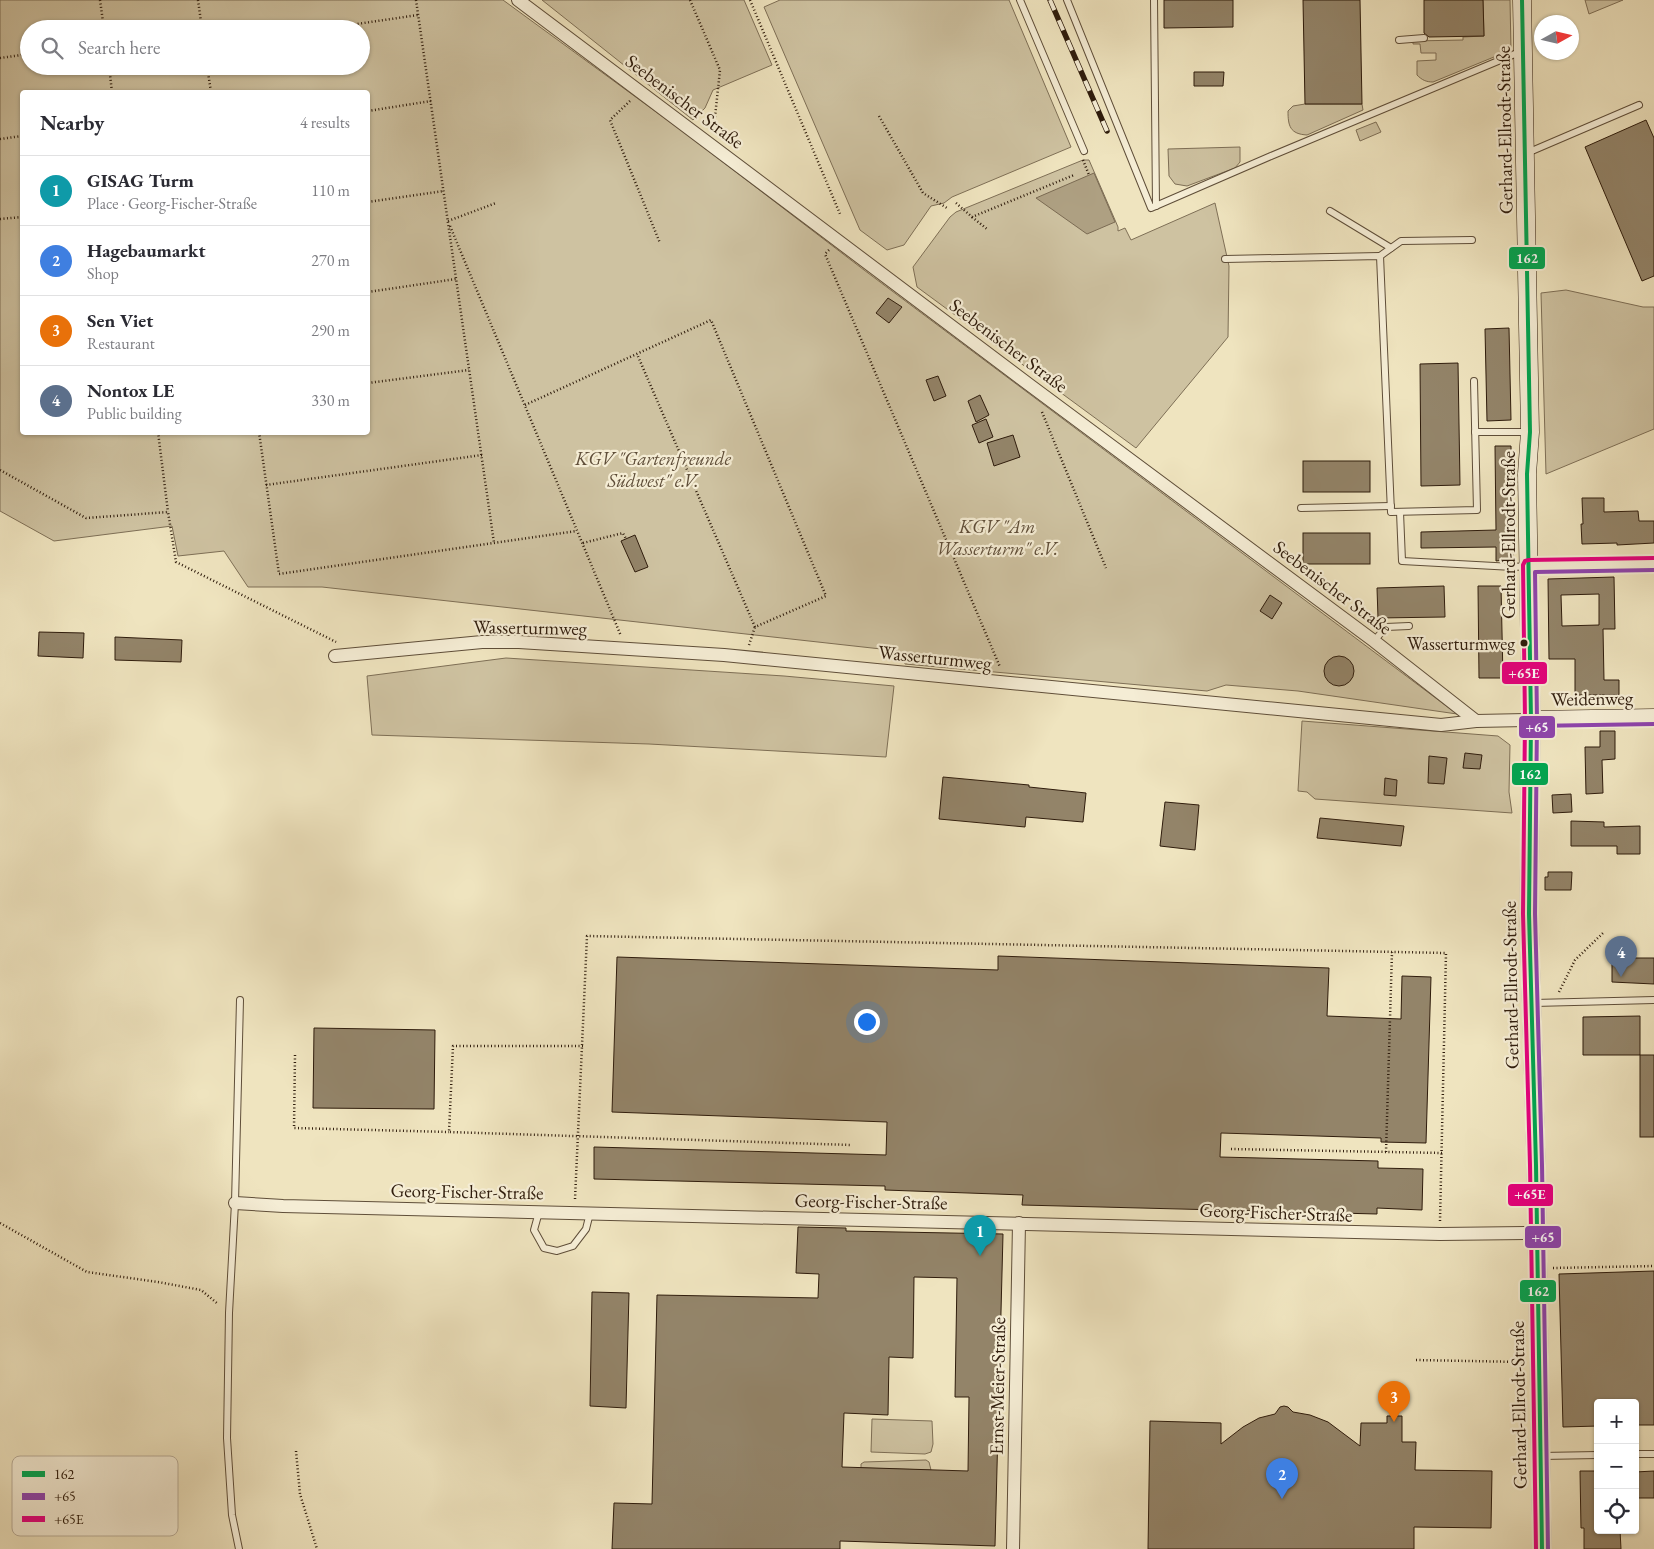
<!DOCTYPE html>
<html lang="en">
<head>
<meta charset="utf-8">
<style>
  body { margin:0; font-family:"EB Garamond",serif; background:#f7f7f7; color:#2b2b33 }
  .controls { position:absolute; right:15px; bottom:15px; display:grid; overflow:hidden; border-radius:5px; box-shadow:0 1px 4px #0004 }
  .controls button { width:45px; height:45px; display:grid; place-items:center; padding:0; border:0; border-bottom:1px solid #e1e1e2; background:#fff; color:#2b2b33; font:25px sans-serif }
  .compass { position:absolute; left:1534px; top:15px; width:45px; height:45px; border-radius:50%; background:#fff; box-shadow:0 1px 4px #0004; rotate:82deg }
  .you { position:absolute; left:866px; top:1021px; width:18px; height:18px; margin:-12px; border:4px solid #fff; border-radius:50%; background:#1a73e8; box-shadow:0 0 0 8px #1a73e833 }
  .badge { display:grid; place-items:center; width:32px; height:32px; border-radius:50%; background:#8f2418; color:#fff; font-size:16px; font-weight:700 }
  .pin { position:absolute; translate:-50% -41px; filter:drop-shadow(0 1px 2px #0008) }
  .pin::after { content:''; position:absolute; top:26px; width:18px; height:15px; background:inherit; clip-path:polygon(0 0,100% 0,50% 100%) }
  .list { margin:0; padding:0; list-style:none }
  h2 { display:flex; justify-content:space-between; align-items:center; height:65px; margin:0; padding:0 20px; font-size:21px }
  h2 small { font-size:16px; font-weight:400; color:#7c7c81 }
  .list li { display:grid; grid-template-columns:32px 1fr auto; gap:15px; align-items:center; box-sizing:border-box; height:70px; padding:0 20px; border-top:1px solid #e1e1e2 }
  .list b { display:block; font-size:19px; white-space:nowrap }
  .list p { margin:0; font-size:16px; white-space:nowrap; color:#7c7c81 }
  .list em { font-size:16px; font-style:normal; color:#7c7c81 }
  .icon { flex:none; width:28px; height:28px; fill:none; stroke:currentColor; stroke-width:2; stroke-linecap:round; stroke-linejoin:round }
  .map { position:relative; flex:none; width:1654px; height:1549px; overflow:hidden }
  .search { position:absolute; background:#fff; box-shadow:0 1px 4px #0004; left:20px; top:20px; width:350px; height:55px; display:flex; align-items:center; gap:12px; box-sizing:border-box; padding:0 18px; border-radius:28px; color:#7c7c81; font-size:19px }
  .panel { position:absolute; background:#fff; box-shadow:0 1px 4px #0004; left:20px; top:90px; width:350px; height:345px; border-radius:5px }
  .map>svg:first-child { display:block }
  .green { fill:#cec2a1; stroke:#7e6f56; fill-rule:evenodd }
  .water { fill:#aea082; stroke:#7b6b53 }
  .building { fill:#938469; stroke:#2f1c0c; fill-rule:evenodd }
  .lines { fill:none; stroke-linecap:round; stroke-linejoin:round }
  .lane-casing { stroke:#5f4e39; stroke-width:8 }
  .street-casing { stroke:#5f4e39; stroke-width:14 }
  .secondary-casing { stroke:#2f1c0c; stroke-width:19 }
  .path { stroke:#2f1c0c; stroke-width:2.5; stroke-dasharray:1 2.5; stroke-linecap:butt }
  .lane { stroke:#f5edd5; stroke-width:6 }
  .street { stroke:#f5edd5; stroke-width:12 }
  .secondary { stroke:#f5edd5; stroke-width:18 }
  .rail-casing { stroke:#2f1c0c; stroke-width:5.5 }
  .rail { stroke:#f5edd5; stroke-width:4; stroke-dasharray:11; stroke-linecap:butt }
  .bus-1-casing { stroke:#f5edd5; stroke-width:8 }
  .bus-2-casing { stroke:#f5edd5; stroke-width:8 }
  .bus-3-casing { stroke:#f5edd5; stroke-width:8 }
  .bus-1 { stroke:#00a651; stroke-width:4 }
  .bus-2 { stroke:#8e44ad; stroke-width:4 }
  .bus-3 { stroke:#e5007d; stroke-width:4 }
  .bus-dot { fill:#2f1c0c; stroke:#f5edd5; stroke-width:2 }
  .labels { text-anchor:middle; stroke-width:4.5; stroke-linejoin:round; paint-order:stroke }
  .bus-label { font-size:18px; fill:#2f1c0c; stroke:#f5edd5; text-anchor:end }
  .street-label { font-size:19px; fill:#2f1c0c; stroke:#f5edd5 }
  .park-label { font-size:19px; font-style:italic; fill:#5f4e39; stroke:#f5edd5 }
  .key { fill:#f5edd5; stroke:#baae99; stroke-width:1 }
  .key-label { font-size:14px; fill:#2f1c0c }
  .line-badge { stroke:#f5edd5; stroke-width:2 }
  .badge-label { font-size:14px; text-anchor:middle; font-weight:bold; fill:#fff }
</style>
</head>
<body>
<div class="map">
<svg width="1654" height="1549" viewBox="0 0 1654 1549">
  <rect width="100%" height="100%" fill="#efe4bf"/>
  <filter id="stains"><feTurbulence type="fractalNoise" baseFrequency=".004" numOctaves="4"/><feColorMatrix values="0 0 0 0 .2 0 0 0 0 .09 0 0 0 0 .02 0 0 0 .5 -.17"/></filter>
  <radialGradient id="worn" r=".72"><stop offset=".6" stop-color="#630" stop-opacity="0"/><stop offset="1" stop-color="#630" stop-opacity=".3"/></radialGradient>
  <g class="green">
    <path d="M0,0H503L685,133L864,270L1457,714L1298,691L1226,685L1207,691L905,664L899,651L322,587H248L224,551L178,556L172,526L54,541L0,511ZM29,29H361V66H29ZM22,92H368V432H22Z"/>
    <path d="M542,0H744L772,65L713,90L705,108L693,120Z"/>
    <path d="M780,0H1009L1071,147L952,197L944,203L931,206L904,245L887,250L860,230L764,7Z"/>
    <path d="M1483,0H1510L1511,50L1433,82C1426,82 1422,80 1417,75V61L1436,60V53H1421L1420,44H1413V41L1463,40V37L1484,36Z"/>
    <path d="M1585,0H1623L1589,14Z"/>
    <path d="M1305,104H1362L1363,110L1307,135C1290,134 1288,126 1288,111L1293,106Z"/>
    <path d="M1376,122L1381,132L1360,141L1356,130Z"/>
    <path d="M1240,147V162L1235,168L1187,186L1175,184L1169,176L1168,149Z"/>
    <path d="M1083,160H1089L1118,227V231L1125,228L1131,240L1215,203L1229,266L1228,337L1136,448L917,287L913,267L950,217L956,212Z"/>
    <path d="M1566,290L1643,307H1654V429L1546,474L1541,293Z"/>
    <path d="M506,658L784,676L894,686L886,757L649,744L372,735L367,676Z"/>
    <path d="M1302,721L1498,736L1510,745L1509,792L1512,813L1315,799L1307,792L1298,791Z"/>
    <path d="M872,1419L932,1421L933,1444L931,1452L925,1454L871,1452Z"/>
    <path d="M926,1460L929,1462L931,1470L861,1468V1464L864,1462Z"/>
  </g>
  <path class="water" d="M1094,173L1115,222L1087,234L1036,198Z"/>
  <g class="building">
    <path d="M1164,0H1233V27L1164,28Z"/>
    <path d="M1303,0H1360L1362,104H1305Z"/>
    <path d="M1424,0H1483L1484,36L1429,37L1424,33Z"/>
    <path d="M1194,72H1224L1223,86H1194Z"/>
    <path d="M1646,120L1654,138V276L1642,281L1585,147Z"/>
    <path d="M888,298L902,307L889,323L876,313Z"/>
    <path d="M1509,328L1511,420L1487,421L1485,329Z"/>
    <path d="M1458,363L1460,485L1421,486L1420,364Z"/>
    <path d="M938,376L946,396L934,401L926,380Z"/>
    <path d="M980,395L989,415L976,422L968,401Z"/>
    <path d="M986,419L993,437L979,443L972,425Z"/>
    <path d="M1013,435L1020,457L994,466L987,443Z"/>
    <path d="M1495,446H1511L1513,559L1496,561V547L1421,548V532L1496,530Z"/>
    <rect x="1303" y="461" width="67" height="31"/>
    <path d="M1582,498H1604V512L1638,511L1639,521H1654V543L1617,545V543L1582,544L1581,524H1583Z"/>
    <rect x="1303" y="533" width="67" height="31"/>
    <path d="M635,535L648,567L635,572L621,541Z"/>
    <path d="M1614,577L1615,629H1603L1604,680H1619V695H1575V659H1549L1548,579ZM1599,594V625L1562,626L1561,595Z"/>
    <path d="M1444,586L1445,617L1378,618L1377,588Z"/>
    <path d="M1478,586H1501L1503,678H1479Z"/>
    <path d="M1270,595L1282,603L1272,619L1260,611Z"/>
    <path d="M39,632L84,633L83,658L38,656Z"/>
    <path d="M115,637L182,640L181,662L115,660Z"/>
    <circle cx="1339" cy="671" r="15"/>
    <path d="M1600,731H1615V759L1602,760L1603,793L1586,794L1585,747H1600Z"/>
    <path d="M1465,753L1482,755L1480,769L1463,768Z"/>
    <path d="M1429,756L1447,758L1444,784L1428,783Z"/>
    <path d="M943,777L1029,785V787L1086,793L1083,822L1026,817L1025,827L939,819Z"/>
    <path d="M1385,778L1397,780L1396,796L1384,795Z"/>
    <path d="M1571,794L1572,812L1553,813L1552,795Z"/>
    <path d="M1165,802L1199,805L1195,850L1160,846Z"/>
    <path d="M1320,818L1404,826L1401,846L1317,838Z"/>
    <path d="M1571,821L1604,822V827L1640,826V854H1617V846H1571Z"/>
    <path d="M1548,872H1572L1571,890H1545V877H1548Z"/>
    <path d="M998,956L1329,968L1327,1016L1401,1019L1402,976L1431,977L1426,1143L1381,1142V1138L1221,1133L1220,1157L1378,1161V1168L1423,1169L1422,1210L1377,1208V1214L1022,1205L1023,1195L885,1190V1186L594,1179V1147L886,1155L887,1122L612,1112L617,957L998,970Z"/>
    <path d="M1629,958H1654V984L1612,982V961H1629Z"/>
    <path d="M1640,1016V1055H1583V1017Z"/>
    <path d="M314,1028L435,1030L434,1109L313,1108Z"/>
    <rect x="1640" y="1055" width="14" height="82"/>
    <path d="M798,1227L846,1228V1231L1003,1234L995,1546L840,1541V1549H612L614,1503L652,1504L657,1295L818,1298L819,1274L796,1273ZM914,1277L957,1278L955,1397H969L968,1471L842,1467L844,1413L888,1415L889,1357L913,1358Z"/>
    <path d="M1654,1271V1425H1635V1403H1598V1426L1563,1427L1559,1274Z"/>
    <path d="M592,1292L629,1293L626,1408L590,1406Z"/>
    <path d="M1284,1406L1288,1407L1293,1412L1310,1415L1328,1422L1360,1446L1361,1423H1387V1416H1402V1442H1416L1415,1470L1492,1471L1491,1528L1414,1527V1549H1148L1150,1421L1221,1423V1444L1243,1427L1259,1418L1275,1414L1280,1407Z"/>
    <path d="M1580,1471H1598V1530H1620L1621,1549H1584V1528H1581Z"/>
    <path d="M1654,1471V1498H1635V1472Z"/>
  </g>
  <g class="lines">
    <defs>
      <g id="lane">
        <path d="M1020,0L1084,151"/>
        <path d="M1067,0L1151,208L1271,156L1522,51"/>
        <path d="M1154,0L1156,206"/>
        <path d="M1399,40L1424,38"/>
        <path d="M1527,153L1639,105"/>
        <path d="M1330,211L1391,248"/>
        <path d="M1380,256L1401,241L1472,240"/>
        <path d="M1225,259L1380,256L1391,512L1477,510L1474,381"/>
        <path d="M1475,432H1529"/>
        <path d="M1301,508L1391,506"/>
        <path d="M1400,512L1402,561L1513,567L1528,566"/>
        <path d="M1374,641L1386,627L1409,626"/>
        <path d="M1534,1003L1654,1000"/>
        <path d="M539,1212L534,1230L544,1248L557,1251L573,1246L586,1229L590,1213"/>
        <path d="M1635,1454H1654"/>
        <path d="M1541,1456L1598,1455"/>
        <path d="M239,1549L232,1515L227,1438L229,1313L235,1203L240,1000"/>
      </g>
      <g id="street">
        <path d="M518,0L1031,386L1374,641L1476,721"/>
        <path d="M1529,566L1654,564"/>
        <path d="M335,656L482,642H519L724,655L1441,725L1476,721L1531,720"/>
        <path d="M235,1203L283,1206L1440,1234L1537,1233"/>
        <path d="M1013,1549L1019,1223"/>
      </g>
      <g id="secondary">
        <path d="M1522,0L1530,432L1527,474L1531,720L1529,914L1536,1165L1542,1549"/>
        <path d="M1531,720L1654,718"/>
      </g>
    </defs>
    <use href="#lane" class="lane-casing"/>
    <use href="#street" class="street-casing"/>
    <use href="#secondary" class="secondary-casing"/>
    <g class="path">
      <path d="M100,0L104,29"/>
      <path d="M198,0L202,29"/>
      <path d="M416,0L494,543"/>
      <path d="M690,0L720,70L715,117"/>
      <path d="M750,0L840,214"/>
      <path d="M323,29L418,15"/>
      <path d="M0,58L29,54"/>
      <path d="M109,66L112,92"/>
      <path d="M207,66L211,92"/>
      <path d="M630,101L610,120L660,243"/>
      <path d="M368,111L431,101"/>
      <path d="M879,116L923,193L947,208"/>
      <path d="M0,139L22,136"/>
      <path d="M1083,160L1089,175"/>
      <path d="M368,202L444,191"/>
      <path d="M956,203L972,217L1074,175"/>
      <path d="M972,217L987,229"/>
      <path d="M0,219L22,217"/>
      <path d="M448,221L496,203"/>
      <path d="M450,226L621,636"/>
      <path d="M829,250L825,254L1000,667"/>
      <path d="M368,292L456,279"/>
      <path d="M368,383L469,370"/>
      <path d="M525,405L711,320L826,596L755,627L637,354"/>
      <path d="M1042,412L1106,568"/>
      <path d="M158,432L168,512"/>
      <path d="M259,432L279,574L577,531"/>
      <path d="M0,470L86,518L168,512L176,562L336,642"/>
      <path d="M266,485L482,455"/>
      <path d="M583,543L623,533L626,539"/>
      <path d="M749,645L755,627"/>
      <path d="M1559,992L1575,960L1603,933"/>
      <path d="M583,1046H453L449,1132L851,1145"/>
      <path d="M295,1055L294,1128L449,1132"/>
      <path d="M1231,1149L1442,1153"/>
      <path d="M1386,1152L1392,952"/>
      <path d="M575,1199L587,936L1446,953L1440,1221"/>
      <path d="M0,1223L87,1272L158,1282L201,1290L218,1304"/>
      <path d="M1553,1268L1654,1266"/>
      <path d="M1416,1360L1522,1362"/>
      <path d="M296,1451L300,1494L317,1549"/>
    </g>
    <use href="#lane" class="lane"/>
    <use href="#street" class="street"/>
    <use href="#secondary" class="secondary"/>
    <defs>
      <path id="rail" d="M1050,0L1107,131"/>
    </defs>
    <use href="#rail" class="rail-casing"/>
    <use href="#rail" class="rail"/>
    <defs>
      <path id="bus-1" d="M1522,0L1530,432L1527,474L1531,720L1529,914L1536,1165L1542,1549"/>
      <g id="bus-2">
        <path d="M1531,726L1654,724"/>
        <path d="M1548,1549L1542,1165L1535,914L1537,720L1535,572L1654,570"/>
      </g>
      <path id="bus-3" d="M1536,1549L1530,1165L1523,914L1525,720L1523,565L1525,561L1529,560L1654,558"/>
    </defs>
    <use href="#bus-1" class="bus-1-casing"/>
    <use href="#bus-2" class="bus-2-casing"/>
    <use href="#bus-3" class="bus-3-casing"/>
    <use href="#bus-1" class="bus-1"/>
    <use href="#bus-2" class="bus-2"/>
    <use href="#bus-3" class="bus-3"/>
  </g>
  <circle class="bus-dot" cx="1524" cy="643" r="4.5"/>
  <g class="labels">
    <g class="bus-label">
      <text x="1515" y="650">Wasserturmweg</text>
    </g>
    <g class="street-label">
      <text transform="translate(685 101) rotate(37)" y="7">Seebenischer Straße</text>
      <text transform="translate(1504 130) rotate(-91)" y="7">Gerhard-Ellrodt-Straße</text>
      <text transform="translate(1009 345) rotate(37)" y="7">Seebenischer Straße</text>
      <text transform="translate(1508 535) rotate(-90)" y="7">Gerhard-Ellrodt-Straße</text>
      <text transform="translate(1333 587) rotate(37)" y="7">Seebenischer Straße</text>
      <text transform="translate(530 627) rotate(1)" y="7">Wasserturmweg</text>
      <text transform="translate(935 657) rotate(6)" y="7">Wasserturmweg</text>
      <text transform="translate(1592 698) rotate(-1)" y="7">Weidenweg</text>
      <text transform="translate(1510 985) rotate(-91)" y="7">Gerhard-Ellrodt-Straße</text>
      <text transform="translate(467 1191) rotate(1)" y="7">Georg-Fischer-Straße</text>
      <text transform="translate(871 1201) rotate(1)" y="7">Georg-Fischer-Straße</text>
      <text transform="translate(1276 1212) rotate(2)" y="7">Georg-Fischer-Straße</text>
      <text transform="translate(997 1386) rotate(-89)" y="7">Ernst-Meier-Straße</text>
      <text transform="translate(1518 1405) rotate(-91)" y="7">Gerhard-Ellrodt-Straße</text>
    </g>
    <g class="park-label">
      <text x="653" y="465">KGV "Gartenfreunde<tspan x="653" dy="22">Südwest" e.V.</tspan></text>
      <text x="997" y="533">KGV "Am<tspan x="997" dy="22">Wasserturm" e.V.</tspan></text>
    </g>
  </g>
  <rect x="12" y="1456" width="166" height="80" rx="8" class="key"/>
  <rect x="22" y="1471" width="23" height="6" fill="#00a651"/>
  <rect x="22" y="1493" width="23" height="7" fill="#8e44ad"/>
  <rect x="22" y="1516" width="23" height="6" fill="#e5007d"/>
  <g class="key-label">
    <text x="54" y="1479">162</text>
    <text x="54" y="1501">+65</text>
    <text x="54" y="1524">+65E</text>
  </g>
  <g class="line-badge">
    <rect x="1508" y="246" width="38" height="24" rx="5" fill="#00a651"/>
    <rect x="1501" y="661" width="47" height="24" rx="5" fill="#e5007d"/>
    <rect x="1518" y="715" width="38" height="24" rx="5" fill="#8e44ad"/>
    <rect x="1511" y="762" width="38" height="24" rx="5" fill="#00a651"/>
    <rect x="1507" y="1183" width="47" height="24" rx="5" fill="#e5007d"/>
    <rect x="1524" y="1225" width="38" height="24" rx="5" fill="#8e44ad"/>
    <rect x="1519" y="1279" width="38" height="24" rx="5" fill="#00a651"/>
  </g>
  <g class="badge-label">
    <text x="1527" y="263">162</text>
    <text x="1524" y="678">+65E</text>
    <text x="1537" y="732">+65</text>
    <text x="1530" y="779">162</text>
    <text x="1530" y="1199">+65E</text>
    <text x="1543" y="1242">+65</text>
    <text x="1538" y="1296">162</text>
  </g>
  <rect width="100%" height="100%" filter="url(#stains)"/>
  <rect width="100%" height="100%" fill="url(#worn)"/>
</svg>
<div class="controls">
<button>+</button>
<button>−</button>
<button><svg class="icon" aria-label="locate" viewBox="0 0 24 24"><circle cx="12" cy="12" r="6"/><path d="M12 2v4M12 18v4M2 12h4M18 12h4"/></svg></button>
</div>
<svg class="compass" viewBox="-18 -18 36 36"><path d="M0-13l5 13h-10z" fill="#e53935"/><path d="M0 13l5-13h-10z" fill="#7c7c81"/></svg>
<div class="you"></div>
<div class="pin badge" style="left:980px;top:1256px;background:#0f9aa8">1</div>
<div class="pin badge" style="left:1282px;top:1499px;background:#3f7fe0">2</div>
<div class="pin badge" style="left:1394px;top:1422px;background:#e8710a">3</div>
<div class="pin badge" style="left:1621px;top:977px;background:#5c6f8a">4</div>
<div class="search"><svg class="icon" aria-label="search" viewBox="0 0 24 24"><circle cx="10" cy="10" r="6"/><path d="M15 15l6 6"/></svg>Search here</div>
<section class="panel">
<h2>Nearby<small>4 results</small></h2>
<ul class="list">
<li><span class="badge" style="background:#0f9aa8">1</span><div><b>GISAG Turm</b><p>Place · Georg-Fischer-Straße</p></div><em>110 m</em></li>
<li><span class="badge" style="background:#3f7fe0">2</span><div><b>Hagebaumarkt</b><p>Shop</p></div><em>270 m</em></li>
<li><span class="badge" style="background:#e8710a">3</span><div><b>Sen Viet</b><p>Restaurant</p></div><em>290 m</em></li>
<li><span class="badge" style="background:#5c6f8a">4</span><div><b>Nontox LE</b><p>Public building</p></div><em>330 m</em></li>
</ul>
</section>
</div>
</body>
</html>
